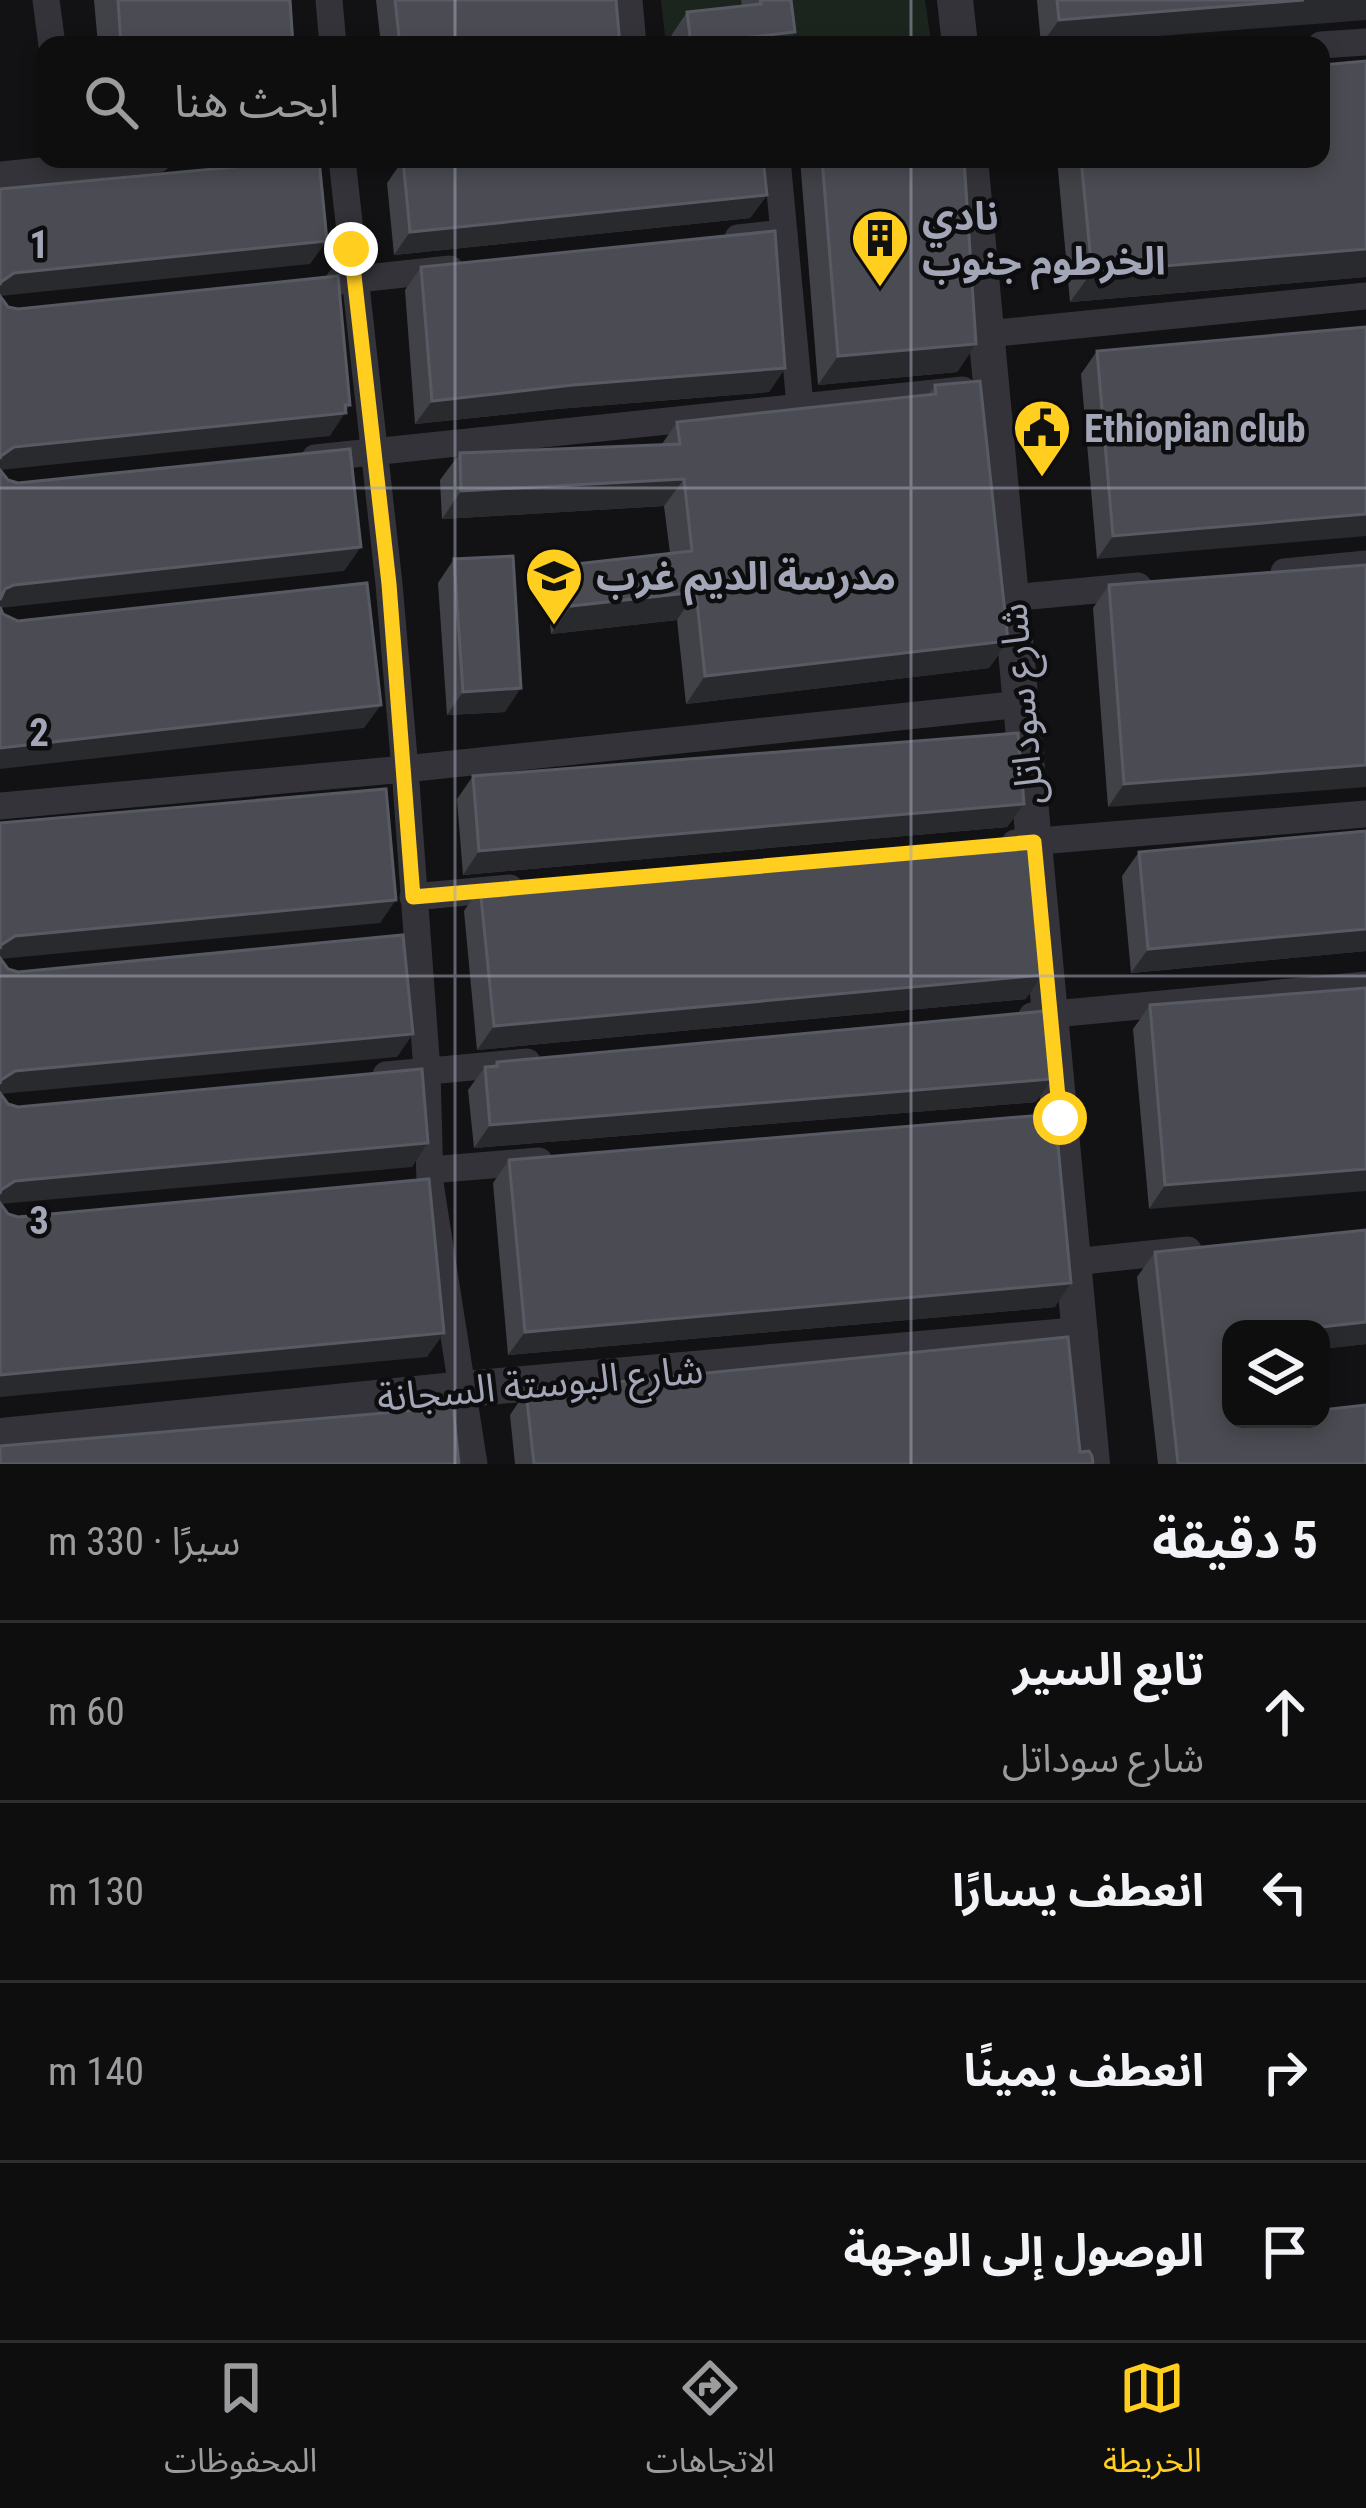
<!DOCTYPE html>
<html lang="ar">
<head>
<meta charset="utf-8">
<style>
  body { margin:0; font-family:"Roboto Condensed","Noto Sans Arabic",sans-serif; background:#171718; color:#f1f3f6; direction:rtl }
  .controls { position:absolute; right:36px; bottom:36px; display:grid; overflow:hidden; border-radius:24px; box-shadow:0 6px 18px #0003 }
  .controls button { width:108px; height:108px; display:grid; place-items:center; padding:0; border:0; border-bottom:3px solid #2e2e2f; background:#0e0e0f; color:#f1f3f6; font:60px sans-serif }
  .stop { position:absolute; width:36px; height:36px; margin:-27px; border:9px solid #ffce1f; border-radius:50%; background:#fff }
  .stop.end { background:#ffce1f; border-color:#fff; box-shadow:0 3px 12px #0008 }
  .list { margin:0; padding:0; list-style:none }
  h2 { display:flex; justify-content:space-between; align-items:center; height:156px; margin:0; padding:0 48px; font-size:51px }
  h2 small { font-size:39px; font-weight:400; color:#9b9c9e }
  .list li { display:grid; grid-template-columns:78px 1fr auto; gap:36px; align-items:center; box-sizing:border-box; height:180px; padding:0 48px; border-top:3px solid #2e2e2f }
  .list b { display:block; font-size:45px; white-space:nowrap }
  .list p { margin:0; font-size:39px; white-space:nowrap; color:#9b9c9e }
  .list em { font-size:39px; font-style:normal; color:#9b9c9e }
  .icon { flex:none; width:66px; height:66px; fill:none; stroke:currentColor; stroke-width:2; stroke-linecap:round; stroke-linejoin:round }
  .map { position:relative; flex:none; width:1366px; height:1464px; overflow:hidden; direction:ltr }
  .search { position:absolute; background:#0e0e0f; box-shadow:0 6px 18px #0003; left:36px; right:36px; top:36px; height:132px; display:flex; align-items:center; gap:30px; box-sizing:border-box; padding:0 42px; border-radius:24px; color:#9b9c9e; font-size:45px }
  .sheet { height:876px; background:#0e0e0f }
  nav { display:flex; justify-content:space-around; align-items:center; box-sizing:border-box; height:168px; border-top:3px solid #2e2e2f; background:#0e0e0f; font-size:33px; color:#9b9c9e }
  nav a { display:grid; justify-items:center; gap:6px }
  nav .on { color:#ffce1f }
  .map>svg:first-child { display:block }
  .pitch { fill:#1c241e }
  .lines { fill:none; stroke-linecap:round; stroke-linejoin:round }
  .minor { stroke:#333339; stroke-width:27 }
  .tertiary { stroke:#333339; stroke-width:36 }
  .wall { fill:#404247 }
  .shaded-wall { fill:#292a2e }
  .building { fill:#4b4c53; stroke:#585a63; stroke-width:3 }
  .route { stroke:#ffce1f; stroke-width:15 }
  .grid { fill:none; stroke:#a2a6b6; stroke-width:3; stroke-opacity:0.55 }
  .labels { text-anchor:middle; stroke-width:9; stroke-linejoin:round; paint-order:stroke }
  .poi-label { font-size:39px; font-weight:bold; fill:#a2a6b6; stroke:#0d0d0f; text-anchor:start }
  .street-label { font-size:39px; fill:#a2a6b6; stroke:#0d0d0f }
  .grid-label { font-size:39px; text-anchor:middle; font-weight:bold; fill:#a2a6b6; stroke:#0d0d0f; stroke-width:9; stroke-linejoin:round; paint-order:stroke }
</style>
</head>
<body>
<div class="map">
<svg width="1366" height="1464" viewBox="0 0 1366 1464">
  <rect width="100%" height="100%" fill="#121214"/>
  <path class="pitch" d="M661,0H925L931,41L893,45H666Z"/>
  <g class="lines">
    <g class="minor">
      <path d="M46,0L52,45"/>
      <path d="M329,0L333,45"/>
      <path d="M629,0L633,45"/>
      <path d="M1321,45L1366,42"/>
      <path d="M342,159L389,584L405,769L427,1071L430,1183L474,1464"/>
      <path d="M777,159L800,405"/>
      <path d="M0,175L158,159"/>
      <path d="M738,238L784,233"/>
      <path d="M339,281L450,269"/>
      <path d="M987,334L1366,296"/>
      <path d="M315,458L963,390"/>
      <path d="M1284,572L1366,564"/>
      <path d="M1011,598L1138,586"/>
      <path d="M0,806L405,769L1021,704"/>
      <path d="M1015,843L1366,814"/>
      <path d="M413,897L510,888"/>
      <path d="M1032,1016L1366,985"/>
      <path d="M386,1075L527,1062"/>
      <path d="M430,1170L539,1161"/>
      <path d="M1073,1262L1188,1250"/>
    </g>
    <g class="tertiary">
      <path d="M955,0L960,45"/>
      <path d="M970,159L1092,1464"/>
      <path d="M0,1436L465,1389L1080,1335"/>
    </g>
  </g>
  <g class="wall">
    <path d="M94,0H290L293,45H98Z"/>
    <path d="M376,0H616L620,45H381Z"/>
    <path d="M741,0H791L795,32L786,45H672L671,36L687,12L742,6Z"/>
    <path d="M1037,0H1366L1049,45H1041Z"/>
    <path d="M1366,61V277L1070,302L1057,159H1321Z"/>
    <path d="M800,159H964L976,344L957,372L818,385Z"/>
    <path d="M403,160L767,195L750,218L394,255L387,183Z"/>
    <path d="M421,267L785,368L769,392L557,409L415,424L405,290Z"/>
    <path d="M1366,327L1097,559L1081,374L1097,351Z"/>
    <path d="M935,385L1008,641L989,668L686,704L677,620L551,634L547,593L566,565L670,553L664,506L442,519L440,480L460,453L662,444L677,422L928,395Z"/>
    <path d="M454,559L505,712L447,715L438,583Z"/>
    <path d="M1366,565L1108,807L1093,608L1109,585Z"/>
    <path d="M473,776L1024,804L1007,827L463,875L457,799Z"/>
    <path d="M1366,831V951L1131,973L1122,876L1139,852Z"/>
    <path d="M480,887L1026,999L477,1050L464,911Z"/>
    <path d="M1366,988L1149,1209L1133,1029L1150,1005Z"/>
    <path d="M497,1062L1036,1102L474,1148L468,1090L485,1067L494,1066Z"/>
    <path d="M509,1160L1055,1307L508,1355L493,1183Z"/>
    <path d="M1366,1230V1344L1321,1349L1231,1329V1419L1366,1464H1158L1137,1277L1155,1252Z"/>
    <path d="M526,1391L1080,1452L1093,1464H515L510,1415Z"/>
  </g>
  <g class="shaded-wall">
    <path d="M1304,0H1366V20L1041,45L1059,20Z"/>
    <path d="M795,32L786,45H691Z"/>
    <path d="M767,195L750,218L394,255L410,232Z"/>
    <path d="M327,241L310,264L0,296V283L14,273Z"/>
    <path d="M1366,249V277L1070,302L1092,272Z"/>
    <path d="M976,344L957,372L818,385L838,356Z"/>
    <path d="M785,368L769,392L557,409L415,424L432,401L573,385Z"/>
    <path d="M350,405L330,436L0,470V457L14,447Z"/>
    <path d="M684,479L664,506L442,519L461,491Z"/>
    <path d="M1366,514V536L1097,559L1113,536Z"/>
    <path d="M361,547L344,571L0,608V596L5,589L14,585Z"/>
    <path d="M696,592L677,620L551,634L571,606Z"/>
    <path d="M1008,641L989,668L686,704L705,676Z"/>
    <path d="M521,688L505,712L447,715L463,692Z"/>
    <path d="M381,705L364,728L0,769V748Z"/>
    <path d="M1366,765V787L1108,807L1124,784Z"/>
    <path d="M1024,804L1007,827L463,875L479,851Z"/>
    <path d="M396,900L380,923L0,959V946L15,936Z"/>
    <path d="M1366,929V951L1131,973L1148,949Z"/>
    <path d="M1042,975L1026,999L477,1050L494,1026Z"/>
    <path d="M413,1034L397,1057L0,1094V1081L15,1071Z"/>
    <path d="M1052,1079L1036,1102L474,1148L490,1125Z"/>
    <path d="M428,1143L412,1167L0,1204V1191L15,1181Z"/>
    <path d="M1366,1169V1191L1149,1209L1165,1185Z"/>
    <path d="M1071,1283L1055,1307L508,1355L525,1332Z"/>
    <path d="M1366,1322V1344L1321,1349V1329H1303Z"/>
    <path d="M444,1333L427,1357L0,1397V1375Z"/>
  </g>
  <g class="building">
    <path d="M118,0H290L293,45H121Z"/>
    <path d="M395,0H616L620,45H400Z"/>
    <path d="M760,0H791L795,32L691,44L687,12L761,4Z"/>
    <path d="M1057,0H1304L1059,20Z"/>
    <path d="M1366,61V249L1092,272L1081,159H1321V65Z"/>
    <path d="M319,159L327,241L14,273L1,282L0,285V189Z"/>
    <path d="M416,159H763L767,195L410,232L403,160Z"/>
    <path d="M822,159H964L976,344L838,356Z"/>
    <path d="M775,231L785,368L573,385L432,401L421,267Z"/>
    <path d="M338,276L350,405H345L346,413L14,447L1,456L0,459V296L8,307L18,309Z"/>
    <path d="M1366,327V514L1113,536L1097,351Z"/>
    <path d="M980,381L1008,641L705,676L696,592L571,606L566,565L692,551L684,479L461,491L460,453L680,444L677,422L936,394L935,385Z"/>
    <path d="M350,449L361,547L14,585L5,589L0,600V470L8,480L18,483Z"/>
    <path d="M513,556L521,688L463,692L454,559Z"/>
    <path d="M1366,565V765L1124,784L1109,585Z"/>
    <path d="M367,583L381,705L0,748V607L3,614L18,621Z"/>
    <path d="M1018,733L1024,804L479,851L473,776Z"/>
    <path d="M386,789L396,900L15,936L1,945L0,949V823Z"/>
    <path d="M1366,831V929L1148,949L1139,852Z"/>
    <path d="M1030,839L1042,975L494,1026L480,887Z"/>
    <path d="M403,935L413,1034L15,1071L1,1080L0,1084V958L8,969L18,972Z"/>
    <path d="M1366,988V1169L1165,1185L1150,1005Z"/>
    <path d="M1046,1011L1052,1079L490,1125L485,1067L497,1066V1062Z"/>
    <path d="M422,1069L428,1143L15,1181L1,1190L0,1194V1093L8,1104L18,1107Z"/>
    <path d="M1055,1114L1071,1283L525,1332L509,1160Z"/>
    <path d="M429,1179L444,1333L0,1375V1203L8,1214L18,1217Z"/>
    <path d="M1366,1230V1322L1303,1329H1231V1419H1321V1410L1366,1405V1464H1178L1155,1252Z"/>
    <path d="M1068,1337L1080,1452L1089,1451L1092,1456L1093,1464H534L526,1391Z"/>
    <path d="M453,1407L459,1464H0V1446Z"/>
  </g>
  <g class="lines">
    <path class="route" d="M351,249L389,584L413,897L1034,842L1060,1118"/>
  </g>
  <path class="grid" d="M455,0V45M911,0V45M455,159V1464M911,159V1464M0,488H1366M0,976H1366"/>
  <defs>
    <symbol id="building-pin" viewBox="-11 -11 22 30"><path d="M0 17L-7.5 6A9.5 9.5 0 1 1 7.5 6Z" fill="#ffce1f" stroke="#0d0d0f"/><path d="M-4-6H4V6H1V3H-1V6H-4ZM-2.5-4.3h1.7v1.8h-1.7ZM.8-4.3h1.7v1.8H.8ZM-2.5-1h1.7V.8h-1.7ZM.8-1h1.7V.8H.8Z" fill="#111"/></symbol>
    <symbol id="civic-pin" viewBox="-11 -11 22 30"><path d="M0 17L-7.5 6A9.5 9.5 0 1 1 7.5 6Z" fill="#ffce1f" stroke="#0d0d0f"/><path d="M-.6-6.5H3V-4.5H.6V-3L4-1V1h2V6H-6V1h2V-1L-.6-3ZM-1.2 2.5V6h2.4V2.5Z" fill="#111"/></symbol>
    <symbol id="school-pin" viewBox="-11 -11 22 30"><path d="M0 17L-7.5 6A9.5 9.5 0 1 1 7.5 6Z" fill="#ffce1f" stroke="#0d0d0f"/><path d="M0-5L7-2L0 1L-7-2ZM-4 1L0 2.5L4 1V4Q0 6-4 4Z" fill="#111"/></symbol>
  </defs>
  <g fill-rule="evenodd">
    <use href="#building-pin" x="847" y="205" width="66" height="90"/>
    <use href="#civic-pin" x="1009" y="395" width="66" height="90"/>
    <use href="#school-pin" x="521" y="543" width="66" height="90"/>
  </g>
  <g class="labels">
    <g class="poi-label">
      <text x="922" y="230">نادي<tspan x="922" dy="45">الخرطوم جنوب</tspan></text>
      <text x="1084" y="442">Ethiopian club</text>
      <text x="596" y="590">مدرسة الديم غرب</text>
    </g>
    <g class="street-label">
      <text transform="translate(1021 704) rotate(-95)" y="14">شارع سوداتل</text>
      <text transform="translate(540 1383) rotate(-5)" y="14">شارع البوستة السجانة</text>
    </g>
  </g>
  <g class="grid-label">
    <text x="39" y="258">1</text>
    <text x="39" y="746">2</text>
    <text x="39" y="1234">3</text>
  </g>
</svg>
<div class="controls">
<button><svg class="icon" aria-label="layers" viewBox="0 0 24 24"><path d="M12 4l9 5-9 5-9-5zM3 14l9 5 9-5"/></svg></button>
</div>
<div class="stop" style="left:1060px;top:1118px"></div>
<div class="stop end" style="left:351px;top:249px"></div>
<div class="search"><svg class="icon" aria-label="search" viewBox="0 0 24 24"><circle cx="10" cy="10" r="6"/><path d="M15 15l6 6"/></svg>ابحث هنا</div>
</div>
<section class="sheet">
<h2>5 دقيقة<small>سيرًا · 330 m</small></h2>
<ul class="list">
<li><svg class="icon" aria-label="ahead" viewBox="0 0 24 24"><path d="M12 20V5M6 11l6-6 6 6"/></svg><div><b>تابع السير</b><p>شارع سوداتل</p></div><em>60 m</em></li>
<li><svg class="icon" aria-label="left" viewBox="0 0 24 24"><path d="M17 20v-9H6M10 6l-5 5 5 5"/></svg><div><b>انعطف يسارًا</b></div><em>130 m</em></li>
<li><svg class="icon" aria-label="right" viewBox="0 0 24 24"><path d="M7 20v-9h11M14 6l5 5-5 5"/></svg><div><b>انعطف يمينًا</b></div><em>140 m</em></li>
<li><svg class="icon" aria-label="arrive" viewBox="0 0 24 24"><path d="M6 21V4h12l-3 4 3 4H6"/></svg><div><b>الوصول إلى الوجهة</b></div></li>
</ul>
</section>
<nav>
<a class="on"><svg class="icon" aria-label="map" viewBox="0 0 24 24"><path d="M3 6l6-2 6 2 6-2v14l-6 2-6-2-6 2zM9 4v14M15 6v14"/></svg>الخريطة</a>
<a><svg class="icon" aria-label="directions" viewBox="0 0 24 24"><path d="M12 3l9 9-9 9-9-9zM9 14v-3h6M13 9l2 2-2 2"/></svg>الاتجاهات</a>
<a><svg class="icon" aria-label="saved" viewBox="0 0 24 24"><path d="M7 4h10v16l-5-4-5 4z"/></svg>المحفوظات</a>
</nav>
</body>
</html>
